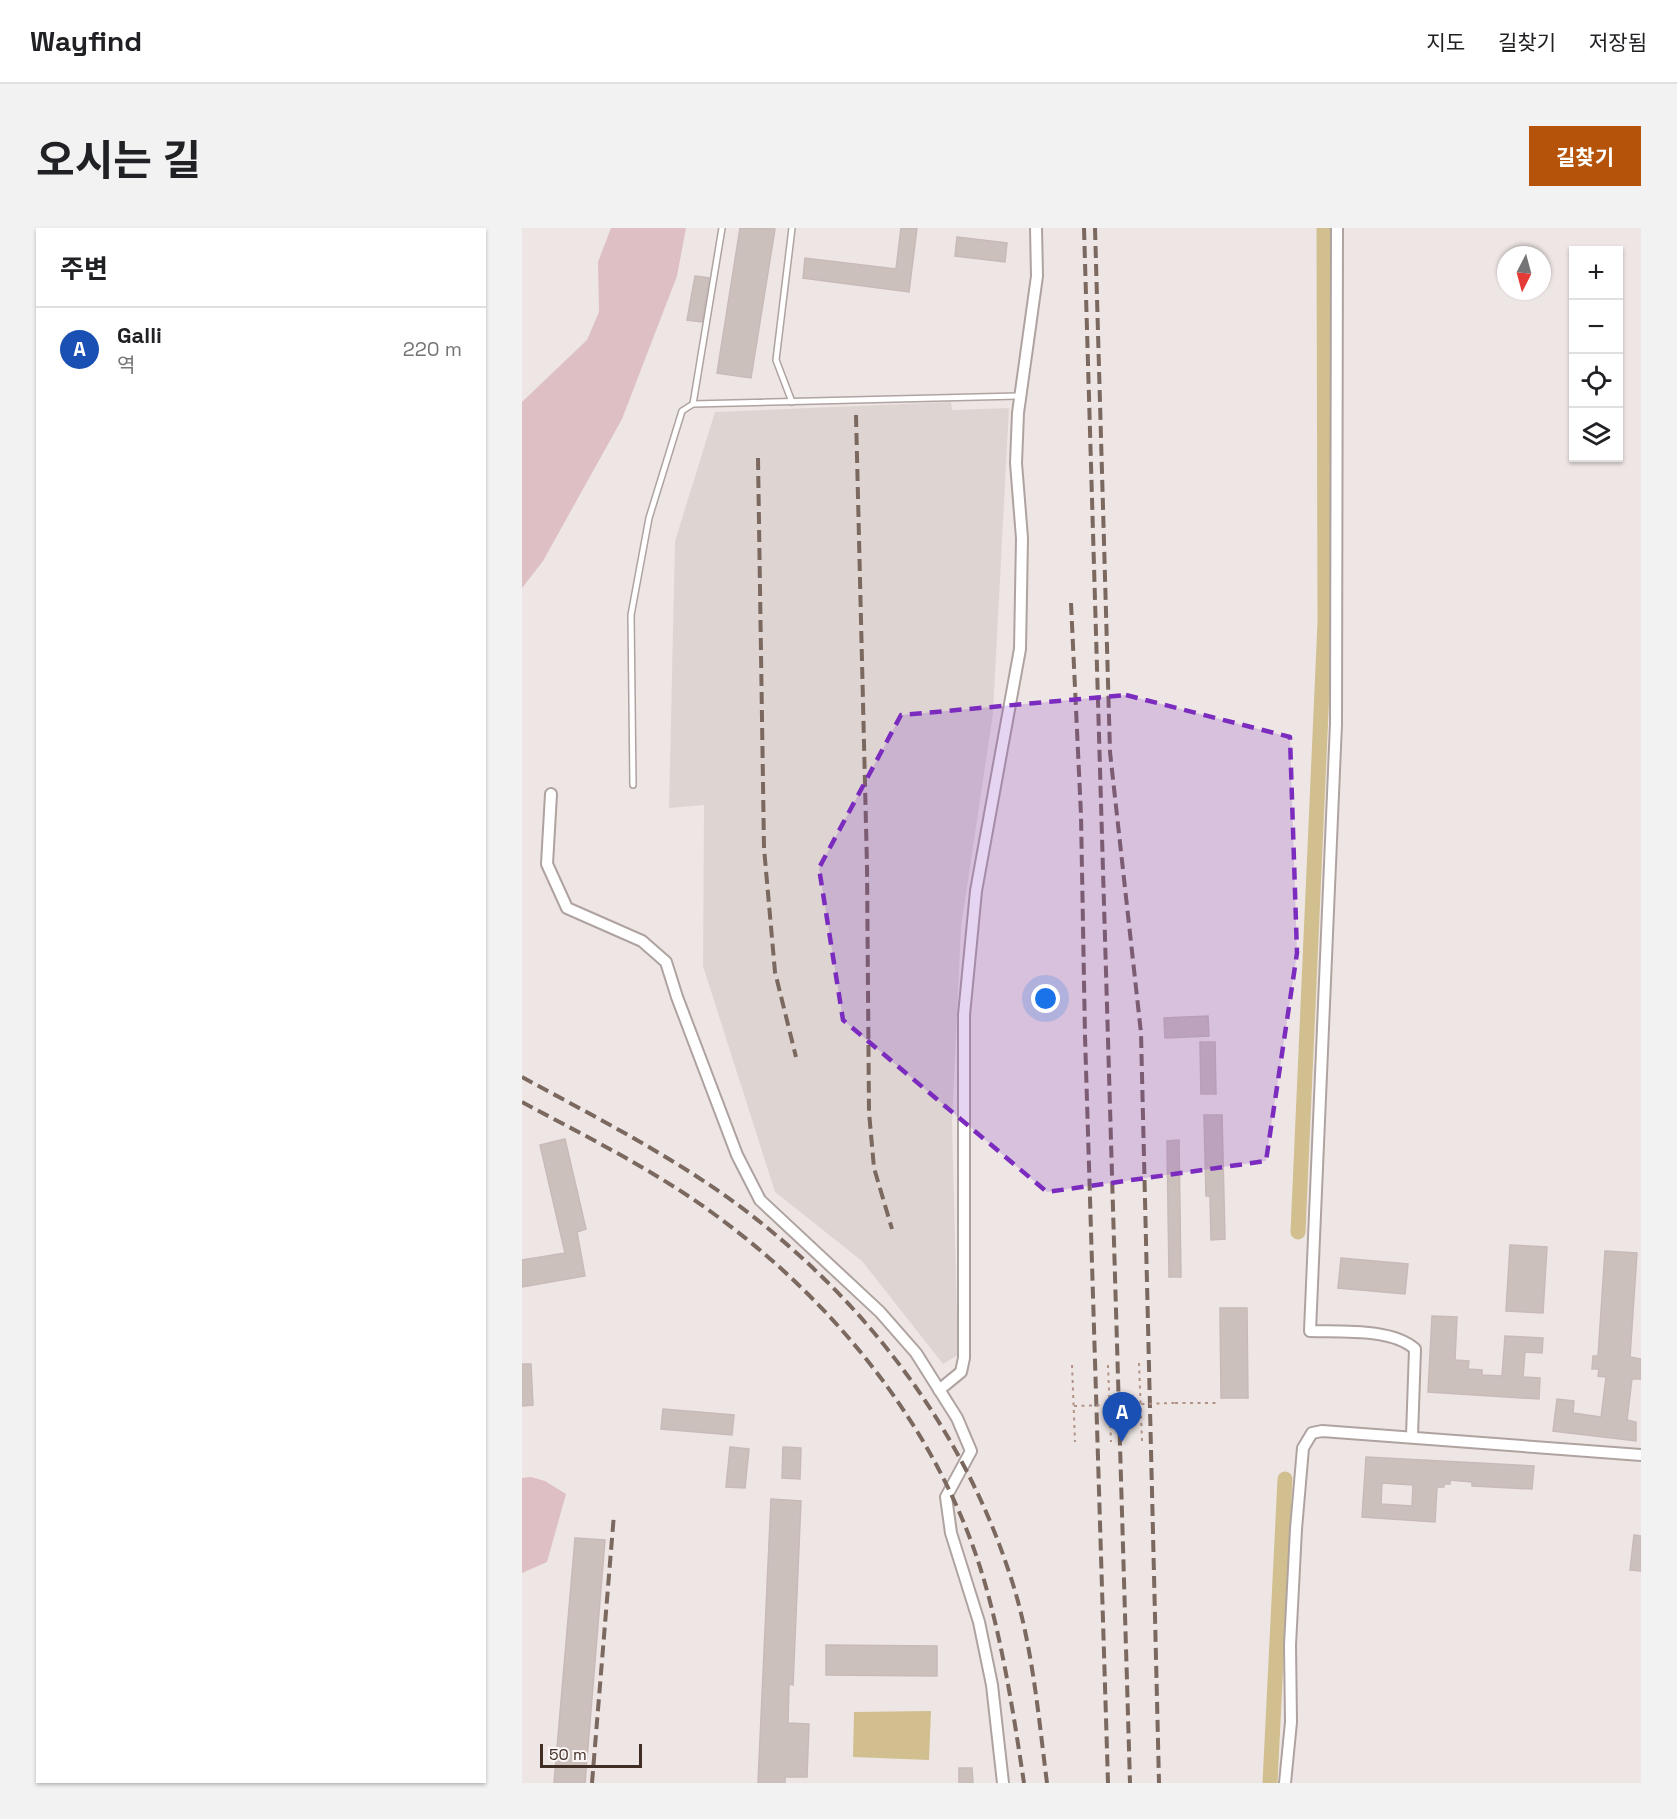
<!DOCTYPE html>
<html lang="ko">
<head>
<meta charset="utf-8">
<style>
  body { margin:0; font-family:"Space Grotesk","Noto Sans KR",sans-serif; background:#f2f2f2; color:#202124 }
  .controls { position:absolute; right:18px; top:18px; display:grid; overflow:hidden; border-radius:0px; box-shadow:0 2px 4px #0004 }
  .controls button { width:54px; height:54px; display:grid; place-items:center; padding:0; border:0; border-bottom:2px solid #e0e0e0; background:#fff; color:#202124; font:30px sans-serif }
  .compass { position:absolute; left:975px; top:18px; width:54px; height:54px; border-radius:50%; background:#fff; box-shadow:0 2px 4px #0004; rotate:186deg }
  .scale { position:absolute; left:18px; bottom:15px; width:102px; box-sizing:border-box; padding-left:6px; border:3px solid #402d24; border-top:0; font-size:16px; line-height:21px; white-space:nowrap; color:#402d24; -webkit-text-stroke:4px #faf6f6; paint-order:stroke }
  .you { position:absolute; left:524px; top:771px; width:21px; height:21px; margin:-15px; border:4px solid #fff; border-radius:50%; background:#1a73e8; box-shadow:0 0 0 9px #1a73e833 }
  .badge { display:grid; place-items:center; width:39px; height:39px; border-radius:50%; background:#b45309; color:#fff; font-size:20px; font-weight:700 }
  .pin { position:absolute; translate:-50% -50px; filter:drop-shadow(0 2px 3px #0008) }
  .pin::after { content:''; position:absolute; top:32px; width:21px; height:18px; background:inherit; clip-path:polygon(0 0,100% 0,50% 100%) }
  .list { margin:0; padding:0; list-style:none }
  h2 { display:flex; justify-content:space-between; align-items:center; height:78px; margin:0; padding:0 24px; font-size:26px }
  h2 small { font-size:20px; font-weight:400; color:#757577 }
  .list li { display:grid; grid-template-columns:39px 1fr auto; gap:18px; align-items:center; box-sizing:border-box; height:84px; padding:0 24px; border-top:2px solid #e0e0e0 }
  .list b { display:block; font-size:22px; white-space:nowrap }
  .list p { margin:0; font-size:20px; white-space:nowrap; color:#757577 }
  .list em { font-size:20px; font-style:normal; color:#757577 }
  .icon { flex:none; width:33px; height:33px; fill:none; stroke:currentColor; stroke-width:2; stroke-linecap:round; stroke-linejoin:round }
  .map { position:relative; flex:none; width:1119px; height:1555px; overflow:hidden; border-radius:0px }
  header { display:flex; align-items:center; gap:36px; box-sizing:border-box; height:84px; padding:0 30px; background:#fff; border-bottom:2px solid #e0e0e0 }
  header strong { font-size:28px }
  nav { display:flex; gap:33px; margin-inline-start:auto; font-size:21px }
  .intro { display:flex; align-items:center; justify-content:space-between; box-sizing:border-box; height:144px; padding:0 36px }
  h1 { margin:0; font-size:42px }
  .button { padding:15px 27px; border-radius:0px; background:#b45309; color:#fff; font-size:21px; font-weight:700 }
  main { display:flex; gap:36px; padding:0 36px }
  aside { flex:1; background:#fff; border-radius:0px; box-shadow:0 2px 4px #0004 }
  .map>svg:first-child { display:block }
  .built { fill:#ded5d3 }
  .green { fill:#debfc4 }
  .water { fill:#d1bf8f }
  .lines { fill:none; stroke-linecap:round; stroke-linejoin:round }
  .canal { stroke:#d1bf8f; stroke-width:15 }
  .building { fill:#ccc0bd; stroke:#c8bab8; stroke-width:1.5; fill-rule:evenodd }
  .service-casing { stroke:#afa3a0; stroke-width:8 }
  .minor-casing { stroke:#afa3a0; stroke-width:14 }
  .path { stroke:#b19287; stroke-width:2; stroke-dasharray:3 4.5; stroke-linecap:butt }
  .service { stroke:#fff; stroke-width:5 }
  .minor { stroke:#fff; stroke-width:10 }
  .rail { stroke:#7b685f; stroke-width:4; stroke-dasharray:12 6; stroke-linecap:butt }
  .path-bridge { stroke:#b19287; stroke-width:2; stroke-dasharray:3 4.5; stroke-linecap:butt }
  .marked { fill:#7b2cbf; fill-opacity:0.2; stroke:#7b2cbf; stroke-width:4.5; stroke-dasharray:12 8; stroke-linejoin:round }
</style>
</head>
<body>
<header>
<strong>Wayfind</strong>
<nav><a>지도</a><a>길찾기</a><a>저장됨</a></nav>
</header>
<div class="intro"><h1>오시는 길</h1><a class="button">길찾기</a></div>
<main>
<aside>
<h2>주변<small></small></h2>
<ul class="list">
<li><span class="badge" style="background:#1a4fb4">A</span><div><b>Galli</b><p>역</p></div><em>220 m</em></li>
</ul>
</aside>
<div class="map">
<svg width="1119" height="1555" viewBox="0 0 1119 1555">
  <rect width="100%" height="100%" fill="#eee6e5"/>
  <path class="built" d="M429,174L430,182L487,180L471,485L439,699L430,894L436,1127L421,1136L340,1033L253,964L181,738L182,577L147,580L153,313L193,184Z"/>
  <g class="green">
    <path d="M89,0H164L155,48L100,191L21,333L0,360V174L65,112L77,84L76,34Z"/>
    <path d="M9,1249L23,1253L44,1266L25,1334L0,1345V1250Z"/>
  </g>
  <path class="water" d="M409,1483L407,1532L331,1529L332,1484Z"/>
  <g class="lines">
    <g class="canal">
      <path d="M776,1004L803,394L802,0"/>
      <path d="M748,1555L763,1251"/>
    </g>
  </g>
  <g class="building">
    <path d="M218,0L253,1L229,150L195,145Z"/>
    <path d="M379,0H395L387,64L281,50L283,30L374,41Z"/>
    <path d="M435,9L485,15L483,34L433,28Z"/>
    <path d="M173,48L187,50L180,94L165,92Z"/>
    <path d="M686,788L687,808L643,810L642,790Z"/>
    <path d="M678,814H693L694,866H679Z"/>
    <path d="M682,887H700L703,1011L689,1012L688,968H684Z"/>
    <path d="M43,911L64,1001L55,1004L63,1048L0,1059V1032L43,1025L18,917Z"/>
    <path d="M657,912L659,1049H647L645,913Z"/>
    <path d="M988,1017L1025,1019L1021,1085L984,1083Z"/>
    <path d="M1083,1023L1115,1025L1108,1129L1119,1131V1151H1110L1105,1192L1114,1194V1213L1031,1203L1035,1171L1052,1173L1051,1185L1079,1189L1084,1149L1076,1148L1077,1141H1070L1071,1128H1076Z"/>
    <path d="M819,1030L886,1036L883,1066L816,1060Z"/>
    <path d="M698,1080H725L726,1170H699Z"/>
    <path d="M910,1088L935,1089L933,1132L947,1133L946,1141L960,1142V1147L980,1148L983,1108L1021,1110L1020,1125L1003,1124L1001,1149L1018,1150L1017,1171L906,1164Z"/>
    <path d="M0,1136H9L11,1177L0,1178Z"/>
    <path d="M141,1181L212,1187L210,1207L139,1201Z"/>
    <path d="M208,1219L227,1221L223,1260L204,1259Z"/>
    <path d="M261,1219L279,1220L278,1251L260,1250Z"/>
    <path d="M844,1229L1012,1238L1010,1261L950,1258V1254L928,1252V1256H922V1259H915L913,1294L840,1289ZM860,1255L891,1257L890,1278L859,1276Z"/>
    <path d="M249,1271L279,1273L271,1457L267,1456L266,1495L287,1496L285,1549H263V1555H236Z"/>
    <path d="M1112,1307L1119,1308V1343L1108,1342Z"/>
    <path d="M53,1310L83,1312L63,1555H32Z"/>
    <path d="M304,1417L415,1418V1448L304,1447Z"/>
    <path d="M437,1540H450L451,1555H437Z"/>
  </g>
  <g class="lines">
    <defs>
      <g id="service">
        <path d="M270,0L254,132L270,174"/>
        <path d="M171,176L200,0"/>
        <path d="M111,557L109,387L127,290L160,183L171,176L498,168"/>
      </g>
      <g id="minor">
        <path d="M815,0L814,496L788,1103C818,1104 870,1100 893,1121L890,1208"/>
        <path d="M29,566L25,636L45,680L120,713L144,734L155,769L215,927L238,972L358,1084L394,1125L435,1190L449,1223L424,1269L429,1305L457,1394L470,1457L481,1555"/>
        <path d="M417,1162L439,1144L442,1130V787L454,663L498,421L500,310L494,235L496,185L515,48L514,0"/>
        <path d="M763,1555L769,1494L768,1417L774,1301L781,1220L790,1205L800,1203L1119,1227"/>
      </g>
    </defs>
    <use href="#service" class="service-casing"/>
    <use href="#minor" class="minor-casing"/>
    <g class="path">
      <path d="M617,1135L620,1213"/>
      <path d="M550,1137L553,1214"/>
      <path d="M586,1137L589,1214"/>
      <path d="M653,1175H696"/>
    </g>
    <use href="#service" class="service"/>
    <use href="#minor" class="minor"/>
    <g class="rail">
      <path d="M562,0L608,1555"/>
      <path d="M573,0L588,524L619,805L637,1555"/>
      <path d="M334,187L345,638L347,884L352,940L370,1001"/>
      <path d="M236,230L242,620L253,744L274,829"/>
      <path d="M549,375L559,587L563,808L586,1555"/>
      <path d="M0,849C82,894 170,938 243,998C354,1088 442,1207 487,1344C510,1411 516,1485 525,1555"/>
      <path d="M0,874C65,909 132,942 192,986C317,1077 422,1209 464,1359C482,1423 492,1489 502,1555"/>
      <path d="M70,1555L92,1286"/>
    </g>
    <path class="path-bridge" d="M552,1178L653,1175"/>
  </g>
  <path class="marked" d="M604,467L768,509L775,725L744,933L525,964L321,792L297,640L379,487Z"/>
</svg>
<div class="controls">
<button>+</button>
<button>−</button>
<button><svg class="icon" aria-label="locate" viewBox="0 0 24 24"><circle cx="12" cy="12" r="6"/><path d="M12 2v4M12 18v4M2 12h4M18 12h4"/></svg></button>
<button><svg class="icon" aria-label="layers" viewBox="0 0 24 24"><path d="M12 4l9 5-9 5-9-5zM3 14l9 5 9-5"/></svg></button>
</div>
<svg class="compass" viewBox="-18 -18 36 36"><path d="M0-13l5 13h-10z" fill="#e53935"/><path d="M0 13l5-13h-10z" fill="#757577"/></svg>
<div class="scale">50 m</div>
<div class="you"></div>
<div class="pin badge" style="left:600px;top:1214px;background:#1a4fb4">A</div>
</div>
</main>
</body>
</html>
